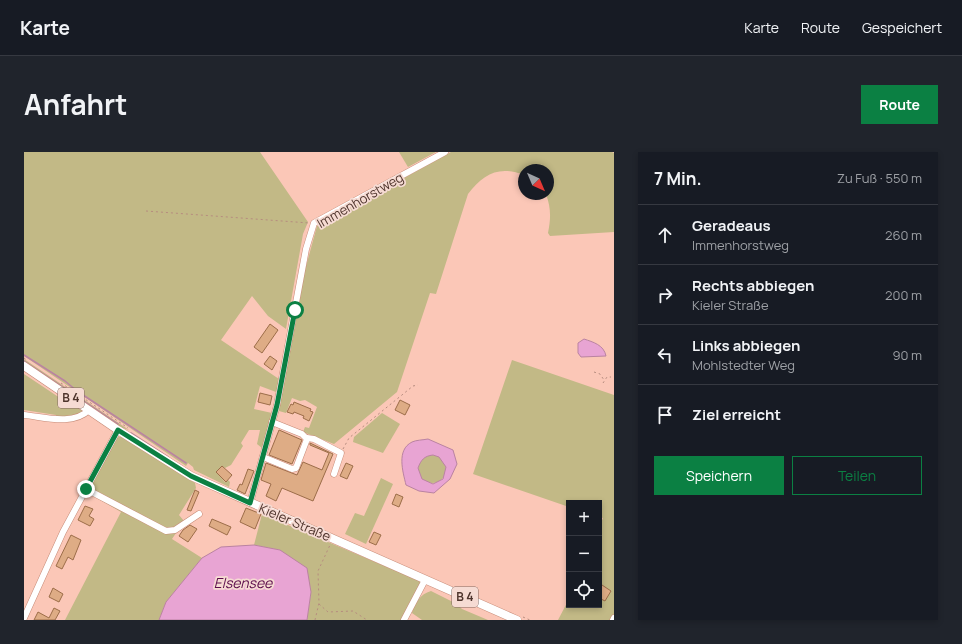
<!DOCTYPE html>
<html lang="de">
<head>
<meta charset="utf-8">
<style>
  body { margin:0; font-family:Manrope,sans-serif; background:#20242c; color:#f1f3f6 }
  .controls { position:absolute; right:12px; bottom:12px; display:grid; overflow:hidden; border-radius:0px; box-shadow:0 2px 6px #0003 }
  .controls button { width:36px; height:36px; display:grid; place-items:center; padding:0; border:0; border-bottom:1px solid #363941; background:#171b24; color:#f1f3f6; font:20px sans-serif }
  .compass { position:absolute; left:494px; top:12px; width:36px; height:36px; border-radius:50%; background:#171b24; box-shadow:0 2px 6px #0003; rotate:136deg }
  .stop { position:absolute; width:12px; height:12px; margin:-9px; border:3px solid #0b8043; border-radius:50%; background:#fff }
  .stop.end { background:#0b8043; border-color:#fff; box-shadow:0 1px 4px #0008 }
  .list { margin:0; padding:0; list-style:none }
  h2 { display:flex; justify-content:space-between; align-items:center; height:52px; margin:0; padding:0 16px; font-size:17px }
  h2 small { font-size:13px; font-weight:400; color:#9ea1a6 }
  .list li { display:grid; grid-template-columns:26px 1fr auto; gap:12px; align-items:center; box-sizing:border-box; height:60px; padding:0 16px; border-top:1px solid #363941 }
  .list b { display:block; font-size:15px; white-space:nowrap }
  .list p { margin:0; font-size:13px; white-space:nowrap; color:#9ea1a6 }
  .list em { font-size:13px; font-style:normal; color:#9ea1a6 }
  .actions { display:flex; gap:8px; padding:12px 16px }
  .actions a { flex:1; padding:9px 0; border:1px solid #0b8043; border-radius:0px; text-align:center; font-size:14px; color:#0b8043 }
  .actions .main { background:#0b8043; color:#fff }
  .icon { flex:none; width:22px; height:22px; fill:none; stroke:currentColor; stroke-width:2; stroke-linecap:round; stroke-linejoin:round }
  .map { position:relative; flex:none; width:590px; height:468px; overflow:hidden; border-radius:0px }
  header { display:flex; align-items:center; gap:24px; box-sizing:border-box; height:56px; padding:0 20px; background:#171b24; border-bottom:1px solid #363941 }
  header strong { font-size:19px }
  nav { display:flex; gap:22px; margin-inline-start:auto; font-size:14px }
  .intro { display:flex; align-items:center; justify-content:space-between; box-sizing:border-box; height:96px; padding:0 24px }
  h1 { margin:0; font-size:28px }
  .button { padding:10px 18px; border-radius:0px; background:#0b8043; color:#fff; font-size:14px; font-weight:700 }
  main { display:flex; gap:24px; padding:0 24px }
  aside { flex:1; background:#171b24; border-radius:0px; box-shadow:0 2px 6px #0003 }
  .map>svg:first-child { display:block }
  .green { fill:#c2b986 }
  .water { fill:#e8a4d3; stroke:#ba83a1; fill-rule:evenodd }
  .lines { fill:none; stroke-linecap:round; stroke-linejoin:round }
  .stream { stroke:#ba83a1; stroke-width:1.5 }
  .building { fill:#deac85; stroke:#9c6d49 }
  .minor-casing { stroke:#c78b77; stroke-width:7 }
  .major-casing { stroke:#c78b77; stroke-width:9 }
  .path { stroke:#b68c7f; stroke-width:1; stroke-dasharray:2 3; stroke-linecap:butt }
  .minor { stroke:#fff; stroke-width:6 }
  .major { stroke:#fff; stroke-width:8 }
  .route { stroke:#0b8043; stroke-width:5 }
  .labels { text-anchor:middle; stroke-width:3.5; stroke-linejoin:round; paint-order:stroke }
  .shield { fill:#f6dbd3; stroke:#81675f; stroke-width:1 }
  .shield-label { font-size:12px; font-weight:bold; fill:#4f352d }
  .street-label { font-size:13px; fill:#4f352d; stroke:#f6dbd3 }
  .water-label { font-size:14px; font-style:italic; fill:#5b0b4b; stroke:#f6dbd3 }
</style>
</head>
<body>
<header>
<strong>Karte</strong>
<nav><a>Karte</a><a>Route</a><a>Gespeichert</a></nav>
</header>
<div class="intro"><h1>Anfahrt</h1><a class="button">Route</a></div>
<main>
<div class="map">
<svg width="590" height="468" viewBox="0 0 590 468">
  <rect width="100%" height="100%" fill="#fbc7b7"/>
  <g class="green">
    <path d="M0,0H236L284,70L279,82L262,177L244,164L228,144L197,188L255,227L252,240L236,234L230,257L248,261L238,296L233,292L236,278H225L217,291L219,294L207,313L201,316L198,314L192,320L201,330L204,328L206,330L205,335L170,318L169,315L164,311L162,314L0,204Z"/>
    <path d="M375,0H412L384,15Z"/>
    <path d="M427,0H588L590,1V80L526,84L524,81C527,66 527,56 522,42H524V18H500V23C475,13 459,22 444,42L412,142L406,141L373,240L310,292L279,280L281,275L285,276L293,255L281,248L276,249L268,246L262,261L255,259L281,118L293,74Z"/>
    <path d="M0,207L105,278L95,275L0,211Z"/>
    <path d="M488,208L590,243V463L586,468H534L545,447V453H575V375L579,366L575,365V351H545V355L449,322Z"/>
    <path d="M0,222L39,248L41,246L60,259L51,264L32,265V263L0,258Z"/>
    <path d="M358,261L376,272L359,301L329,290L330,285Z"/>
    <path d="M97,284L171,331L172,336L155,363L160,369L148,387L178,406L142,450L135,468H41L97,360L64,341L65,335L91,287Z"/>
    <circle cx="408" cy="317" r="14"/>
    <path d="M357,326L369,332L342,392L321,382L331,361L340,364Z"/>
    <path d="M238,362L396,429V432L378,468H283L287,440L256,398L230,393Z"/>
    <path d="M407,439L433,452L438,457L464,468H398L388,461C391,451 396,442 407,439Z"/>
  </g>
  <g class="water">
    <path d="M560,187C569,190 580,193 582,204L557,205L554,201V191Z"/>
    <path d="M404,287L429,298L433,312L426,327L410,341L395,339L382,333C379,320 372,298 388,290C392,288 399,288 404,287ZM409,303L415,305L422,315L419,327L409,332L398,327L394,316C397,308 400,304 409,303Z"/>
    <path d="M230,393L256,398L283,416L287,440L283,468H135L142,450L178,406L197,395Z"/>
  </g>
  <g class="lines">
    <g class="stream">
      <path d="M0,203L41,229L53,239L162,311"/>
      <path d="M0,209L94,272"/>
      <path d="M107,281L144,305"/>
    </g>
  </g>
  <g class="building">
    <path d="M246,172L254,178L238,201L230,195Z"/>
    <path d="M246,204L253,209L248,218L240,212Z"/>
    <path d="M236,241L248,244L246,253L234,250Z"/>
    <path d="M376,248L386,253L381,263L371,258Z"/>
    <path d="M270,250L287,257L286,259L289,260L285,269L279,266L280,264L270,260L269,262L263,260L267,252L269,253Z"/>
    <path d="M255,278L278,288L268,312L245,303Z"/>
    <path d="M286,291L309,302L289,349L258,336L252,349L242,344L247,332L237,328L242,311L273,323L279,310L298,318L305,301L286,293Z"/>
    <path d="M322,311L329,314L323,327L316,324Z"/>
    <path d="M198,314L208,323L202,330L192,320Z"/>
    <path d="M224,317L230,319L221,342L213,338L216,332L218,333Z"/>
    <path d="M171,338L175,340L167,359L163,358Z"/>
    <path d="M372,342L379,345L375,355L368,352Z"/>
    <path d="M61,354L69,357L65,364L70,367L66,374L54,368Z"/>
    <path d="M222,356L237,362L231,377L216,370Z"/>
    <path d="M188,367L207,375L203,383L185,374Z"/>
    <path d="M166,373L173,377L164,390L155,384L159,378Z"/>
    <path d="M350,380L357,383L352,393L345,390Z"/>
    <path d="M47,383L57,388L49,408L44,405L38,417L32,414Z"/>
    <path d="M575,431L587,439L581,449L575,446Z"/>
    <path d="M29,436L39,442L35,450L25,445Z"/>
    <path d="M30,456L36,459L31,468H10L14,460L25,466Z"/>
  </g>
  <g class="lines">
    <defs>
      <g id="minor">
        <path d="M0,263C20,265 49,274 65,258"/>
        <path d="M283,286L290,287L317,301L310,322"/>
        <path d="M239,305L268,317L272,316L283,287L278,282L248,270"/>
        <path d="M62,337L142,379L151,378L175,362"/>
        <path d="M226,351L253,253L282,97L290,71L421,0"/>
        <path d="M0,466L39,380L94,278"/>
        <path d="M380,468L401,428"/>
        <path d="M589,468L590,466"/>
      </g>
      <path id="major" d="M0,214L94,278L167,324L493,468"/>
    </defs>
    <use href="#minor" class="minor-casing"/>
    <use href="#major" class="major-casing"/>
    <g class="path">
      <path d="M122,59L285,71"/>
      <path d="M0,206L4,209"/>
      <path d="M570,220L576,222L580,228"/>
      <path d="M37,231L104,276"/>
      <path d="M579,231L583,225H587"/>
      <path d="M319,297L325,286L389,234L394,233"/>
      <path d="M295,452L304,460L329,459L343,468"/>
      <path d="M499,465L506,468"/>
      <path d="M291,468L295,451L294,419L306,393"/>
    </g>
    <use href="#minor" class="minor"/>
    <use href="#major" class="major"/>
  </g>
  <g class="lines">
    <path class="route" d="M62,337L94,278L167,324L226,351L253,253L271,158"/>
  </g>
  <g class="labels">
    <g class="shield">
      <rect x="34" y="236" width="26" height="20" rx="3"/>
      <rect x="428" y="435" width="26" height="20" rx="3"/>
    </g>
    <g class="shield-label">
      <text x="47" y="250">B 4</text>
      <text x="441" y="449">B 4</text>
    </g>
    <g class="street-label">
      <text transform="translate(336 48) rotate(-30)" y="5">Immenhorstweg</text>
      <text transform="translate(271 370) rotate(23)" y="5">Kieler Straße</text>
    </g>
    <g class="water-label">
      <text x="219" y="436">Elsensee</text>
    </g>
  </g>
</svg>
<div class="controls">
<button>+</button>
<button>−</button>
<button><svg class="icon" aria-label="locate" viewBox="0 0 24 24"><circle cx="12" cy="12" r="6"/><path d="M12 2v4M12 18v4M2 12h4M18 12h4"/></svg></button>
</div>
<svg class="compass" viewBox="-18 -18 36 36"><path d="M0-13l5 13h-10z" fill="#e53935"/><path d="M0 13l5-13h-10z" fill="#9ea1a6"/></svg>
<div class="stop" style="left:271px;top:158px"></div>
<div class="stop end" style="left:62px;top:337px"></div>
</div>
<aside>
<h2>7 Min.<small>Zu Fuß · 550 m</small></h2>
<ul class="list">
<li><svg class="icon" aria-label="ahead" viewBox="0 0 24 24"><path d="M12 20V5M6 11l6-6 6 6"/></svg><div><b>Geradeaus</b><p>Immenhorstweg</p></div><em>260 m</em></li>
<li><svg class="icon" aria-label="right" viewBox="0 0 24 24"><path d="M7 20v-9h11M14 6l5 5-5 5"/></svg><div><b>Rechts abbiegen</b><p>Kieler Straße</p></div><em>200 m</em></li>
<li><svg class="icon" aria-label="left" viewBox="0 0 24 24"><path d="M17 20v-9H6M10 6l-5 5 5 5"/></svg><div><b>Links abbiegen</b><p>Mohlstedter Weg</p></div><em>90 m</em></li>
<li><svg class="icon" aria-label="arrive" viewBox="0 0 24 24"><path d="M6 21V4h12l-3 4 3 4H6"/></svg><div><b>Ziel erreicht</b></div></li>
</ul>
<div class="actions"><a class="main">Speichern</a><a>Teilen</a></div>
</aside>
</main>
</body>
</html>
